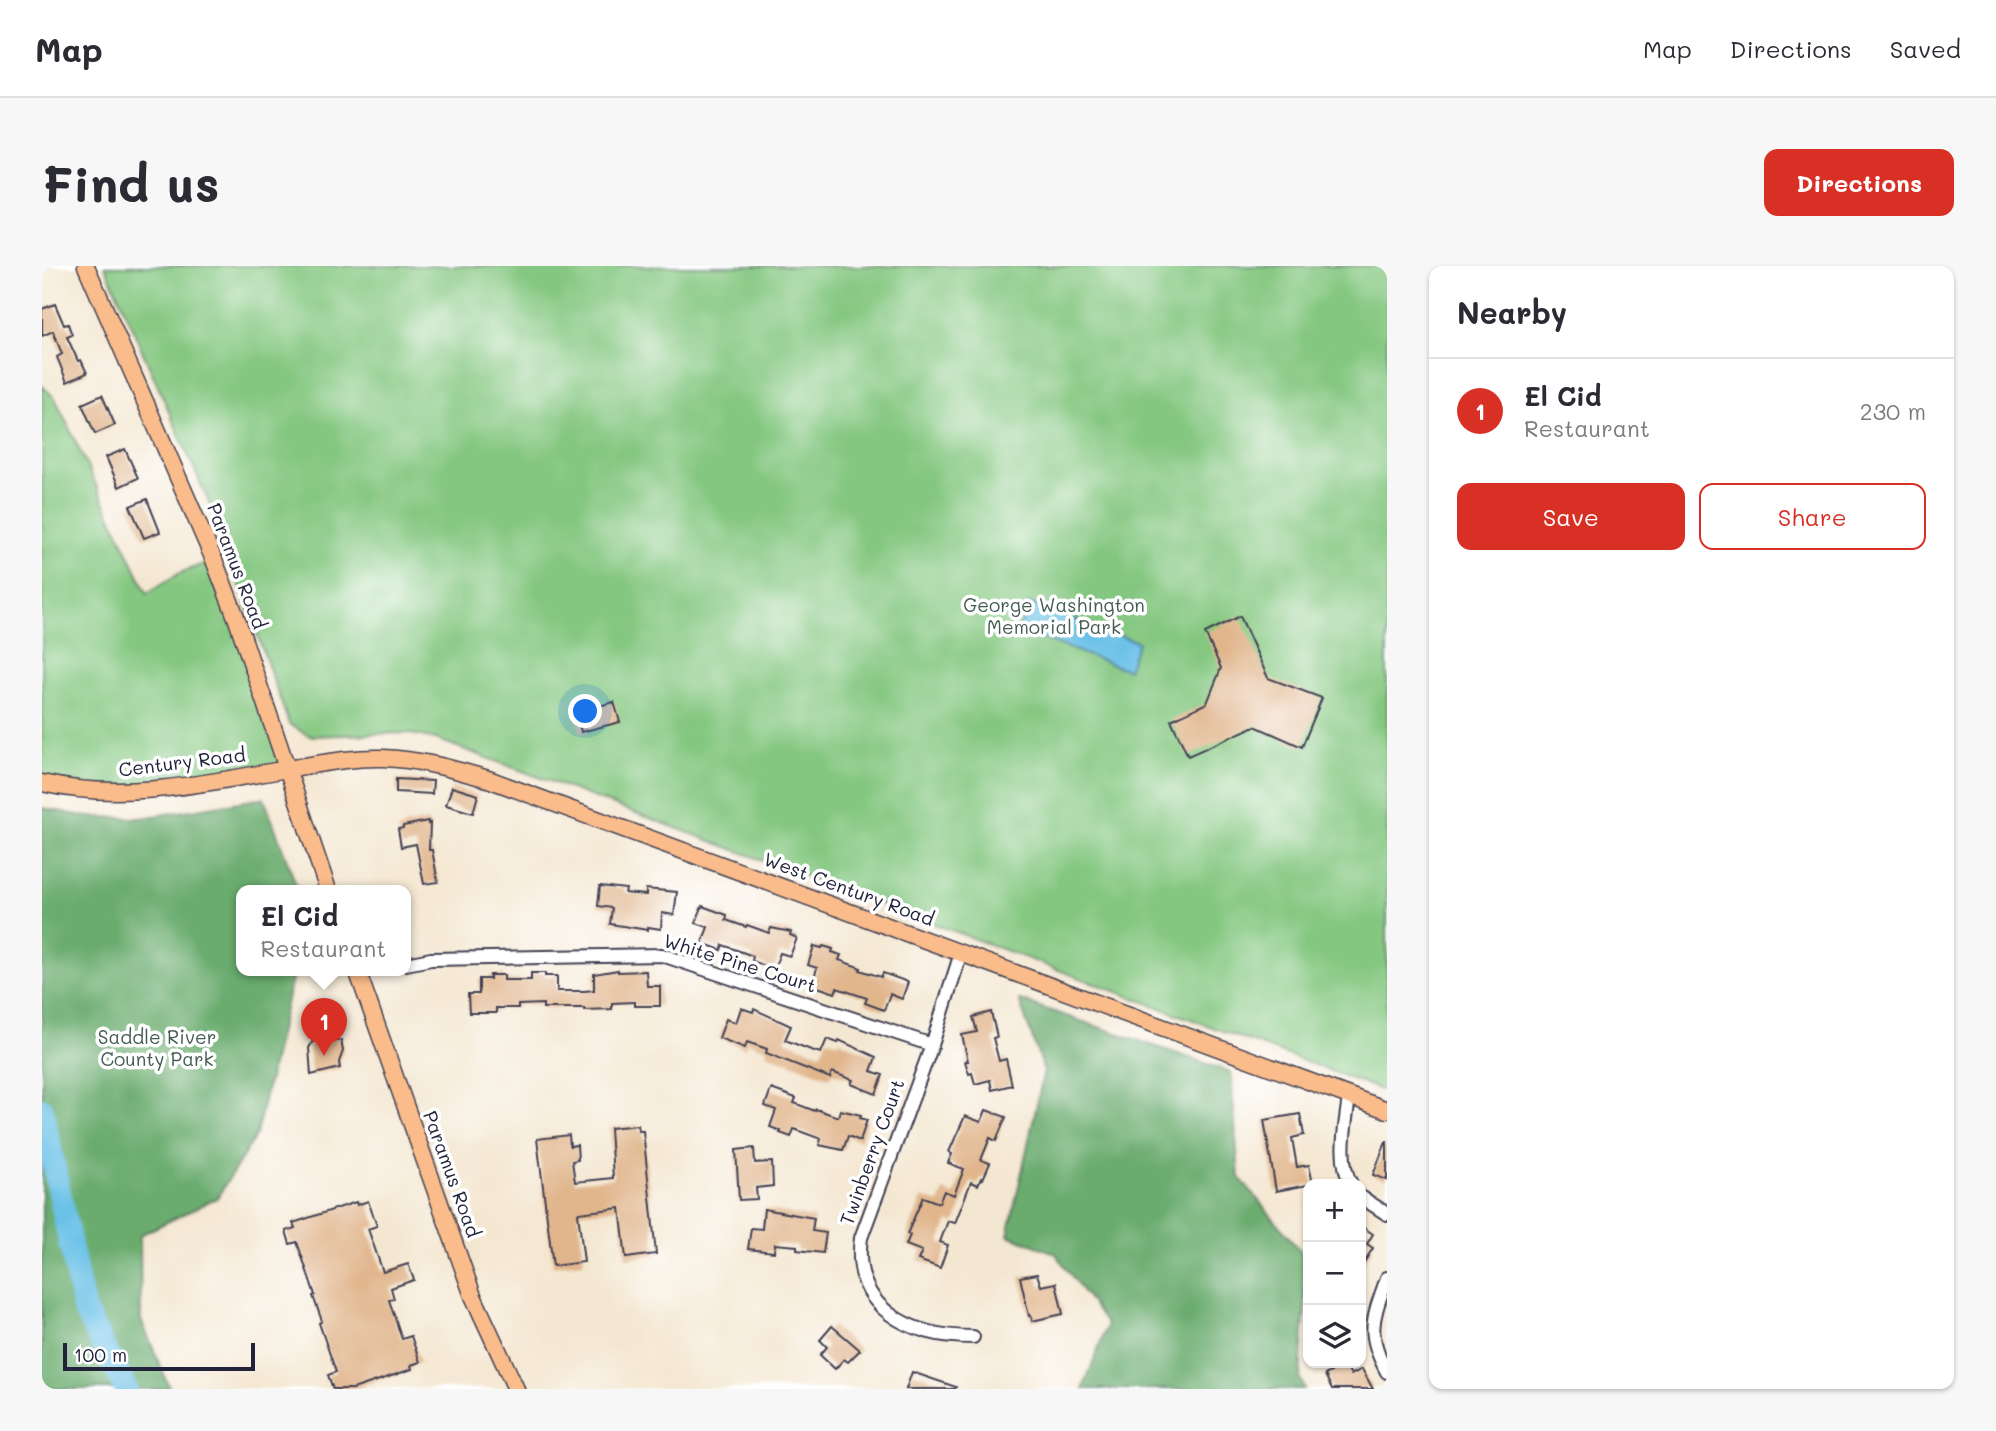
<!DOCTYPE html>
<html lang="en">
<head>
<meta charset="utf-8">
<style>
  body { margin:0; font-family:Mali,sans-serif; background:#f7f7f7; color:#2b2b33 }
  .controls { position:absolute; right:21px; bottom:21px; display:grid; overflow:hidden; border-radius:14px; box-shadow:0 2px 5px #0004 }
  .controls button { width:63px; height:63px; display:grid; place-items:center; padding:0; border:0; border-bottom:2px solid #e1e1e2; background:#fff; color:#2b2b33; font:35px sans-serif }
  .scale { position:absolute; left:21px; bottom:18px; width:192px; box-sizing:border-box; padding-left:7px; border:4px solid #22223b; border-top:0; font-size:19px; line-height:24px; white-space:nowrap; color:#22223b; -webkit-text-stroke:5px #fff; paint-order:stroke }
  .you { position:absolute; left:544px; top:446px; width:24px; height:24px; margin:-18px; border:5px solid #fff; border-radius:50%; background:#1a73e8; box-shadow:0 0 0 10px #1a73e833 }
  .badge { display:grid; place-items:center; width:46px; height:46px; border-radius:50%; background:#d93025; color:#fff; font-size:23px; font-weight:700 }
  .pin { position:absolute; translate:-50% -58px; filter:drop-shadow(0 2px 4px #0008) }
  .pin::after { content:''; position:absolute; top:37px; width:24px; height:21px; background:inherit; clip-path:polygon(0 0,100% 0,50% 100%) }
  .popup { position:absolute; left:194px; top:619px; width:175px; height:91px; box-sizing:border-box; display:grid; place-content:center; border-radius:14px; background:#fff; filter:drop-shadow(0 2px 5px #0005); font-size:23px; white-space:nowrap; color:#7c7c81 }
  .popup b { font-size:26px; color:#2b2b33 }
  .popup::after { content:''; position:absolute; left:50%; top:100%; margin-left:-14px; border:14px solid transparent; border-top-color:#fff }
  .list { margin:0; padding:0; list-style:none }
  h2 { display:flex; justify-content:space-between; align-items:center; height:91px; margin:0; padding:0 28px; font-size:30px }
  h2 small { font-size:23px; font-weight:400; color:#7c7c81 }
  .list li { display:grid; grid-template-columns:46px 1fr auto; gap:21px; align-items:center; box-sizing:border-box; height:105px; padding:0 28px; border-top:2px solid #e1e1e2 }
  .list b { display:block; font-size:26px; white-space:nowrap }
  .list p { margin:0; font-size:23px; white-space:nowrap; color:#7c7c81 }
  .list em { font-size:23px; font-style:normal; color:#7c7c81 }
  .actions { display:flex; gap:14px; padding:21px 28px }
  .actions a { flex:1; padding:16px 0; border:2px solid #d93025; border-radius:14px; text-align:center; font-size:24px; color:#d93025 }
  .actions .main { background:#d93025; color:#fff }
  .icon { flex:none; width:38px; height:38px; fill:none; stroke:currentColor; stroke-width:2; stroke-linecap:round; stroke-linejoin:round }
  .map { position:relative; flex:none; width:1345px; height:1123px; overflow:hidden; border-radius:14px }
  header { display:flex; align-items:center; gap:42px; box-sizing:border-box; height:98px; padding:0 35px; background:#fff; border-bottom:2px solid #e1e1e2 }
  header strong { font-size:33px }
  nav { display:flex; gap:38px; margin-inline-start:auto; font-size:24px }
  .intro { display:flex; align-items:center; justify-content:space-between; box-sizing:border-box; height:168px; padding:0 42px }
  h1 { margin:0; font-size:49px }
  .button { padding:18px 32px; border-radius:14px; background:#d93025; color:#fff; font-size:24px; font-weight:700 }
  main { display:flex; gap:42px; padding:0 42px }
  aside { flex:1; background:#fff; border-radius:14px; box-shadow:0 2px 5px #0004 }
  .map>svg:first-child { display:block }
  .green { fill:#84c780; stroke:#53745e; stroke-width:2 }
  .forest { fill:#6bac6e; stroke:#466754; stroke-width:2 }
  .water { fill:#6ac1e7; stroke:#467291; stroke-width:2 }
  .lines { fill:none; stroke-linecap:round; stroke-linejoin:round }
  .river { stroke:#6ac1e7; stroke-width:23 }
  .building { fill:#e1b68d }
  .minor-casing { stroke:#424052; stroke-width:16 }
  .major-casing { stroke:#424052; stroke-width:19 }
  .minor { stroke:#fff; stroke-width:12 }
  .major { stroke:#fabc8b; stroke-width:16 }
  .labels { text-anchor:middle; stroke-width:7; stroke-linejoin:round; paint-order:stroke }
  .street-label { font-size:19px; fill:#22223b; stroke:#fff }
  .park-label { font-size:19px; fill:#445c53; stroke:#fff }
</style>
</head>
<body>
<header>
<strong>Map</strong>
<nav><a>Map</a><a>Directions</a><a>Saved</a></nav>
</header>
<div class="intro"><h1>Find us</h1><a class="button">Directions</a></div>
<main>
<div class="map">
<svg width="1345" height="1123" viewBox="0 0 1345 1123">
  <rect width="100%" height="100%" fill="#fff"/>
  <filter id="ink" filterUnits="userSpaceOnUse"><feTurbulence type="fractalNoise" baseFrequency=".0143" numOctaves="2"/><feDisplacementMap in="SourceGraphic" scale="14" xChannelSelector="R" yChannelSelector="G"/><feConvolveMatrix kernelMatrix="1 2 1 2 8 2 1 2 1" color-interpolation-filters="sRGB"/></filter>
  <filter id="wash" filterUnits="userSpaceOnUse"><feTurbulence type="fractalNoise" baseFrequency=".00686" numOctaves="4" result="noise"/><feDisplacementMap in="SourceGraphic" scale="28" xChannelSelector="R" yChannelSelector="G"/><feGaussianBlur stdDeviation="1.57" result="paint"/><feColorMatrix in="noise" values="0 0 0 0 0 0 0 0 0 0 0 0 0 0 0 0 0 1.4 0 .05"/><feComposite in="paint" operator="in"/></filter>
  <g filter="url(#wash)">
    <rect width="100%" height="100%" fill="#f4e7d1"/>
    <g class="green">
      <path d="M63,0H1345V826L394,473L364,467L268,470L247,458L173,250Z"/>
      <path d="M0,120L13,132L105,327L138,307L172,294L244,503L125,522L0,517Z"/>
    </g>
    <g class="forest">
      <path d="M222,532L256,624H200V704H252L214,869L175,932L98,969L99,1054L128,1123H2L0,1117V542L46,551L99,552Z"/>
      <path d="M977,734L1189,806L1197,911L1266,994L1258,1113L1263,1123H1041L1065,1059L1013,987L966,969L1002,805Z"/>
    </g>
    <path class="water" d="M987,337L1096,376L1086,404L977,364Z"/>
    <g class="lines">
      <path class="river" d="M0,843L42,1044L84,1123"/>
    </g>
    <g id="blocks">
      <g class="building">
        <path d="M13,38L22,59L26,58L30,69L25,71L36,95L39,94L45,107L25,116L15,91L20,88L11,65L0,70V43Z"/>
        <path d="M60,129L73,159L53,168L40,138Z"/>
        <path d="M83,183L96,212L77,221L64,191Z"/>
        <path d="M105,233L118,266L102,272L88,240Z"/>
        <path d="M1198,350L1226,412L1280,432L1260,481L1213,460L1146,490L1129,454L1165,437L1179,402L1163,367Z"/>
        <path d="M572,436L578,456L539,466L534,446Z"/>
        <path d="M354,513L391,515L390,528L354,526Z"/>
        <path d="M410,521L436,529L431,547L404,539Z"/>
        <path d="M386,555V558L388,557L387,584H390L396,616L382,618L374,578L359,581L356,563L361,562V560Z"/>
        <path d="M558,620L584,623L583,627L604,629V623L635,626L632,649L620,647L619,663L606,661V664L568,658L570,642L556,640Z"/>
        <path d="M660,640L685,649L684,654L704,661L705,659L727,667L729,662L749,666L748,669L755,672L748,690L738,687L732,703L710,695L711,690L681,679L679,684L660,677L666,661L654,657Z"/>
        <path d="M772,680L780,682L781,680L791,683L790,686L799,689L797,694L819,702L818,704L839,711L841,707L866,716L860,733L848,728L842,744L823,737L825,732L795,722L793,727L770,719L775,702L766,699Z"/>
        <path d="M576,704V706L604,705L605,720H618V740H592V736L570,737V743L542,744V742H501V738L476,739V742H454V747H427L426,728H437V713H448V709H462V714H489V707H503V710H515V725H542L552,724V708Z"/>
        <path d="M699,742L711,746L712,743L749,760L743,774L769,784L779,787L785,773L796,777L797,774L834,791L829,805L841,809L834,828L809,818L811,814L790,806L788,812L724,787L725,783L705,776L703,782L677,772L684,753L694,757Z"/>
        <path d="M949,746L955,771L951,772L957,795L964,793L970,819L950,824L948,814L933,818L930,807L927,808L923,795H926L920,769L935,766L931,751Z"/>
        <path d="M293,770L295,775L299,774L301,785L297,796L298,802L269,809L267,782L271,775Z"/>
        <path d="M729,823L754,832L752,837L773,845L774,843L796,851L798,844L819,849L818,852L825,854L818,875L806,870L801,884L777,879L779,873L752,863L749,871L738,867L739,865L728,861L734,844L723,840Z"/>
        <path d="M944,844L964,851L954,875L948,872L939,894L948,897L941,913L939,912L936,919L929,916L913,957L906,955L898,976L906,979L898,1002L876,994L880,985L864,979L868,969L865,968L881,931L897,937L902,925L912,929L922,903L906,897L910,888L907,886L923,850L939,856Z"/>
        <path d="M1258,848L1262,869L1250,872L1255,901L1267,899L1271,918L1234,925L1222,854Z"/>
        <path d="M596,859L597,865H601L614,988L584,992L578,942L536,947L542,996L511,1000L495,873L527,869L528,880L535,879L536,894L530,895L533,916L571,912L568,862Z"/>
        <path d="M1344,876H1345V914L1331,909Z"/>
        <path d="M712,882L713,897L730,896L731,920L714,922L715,933L697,934L694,884Z"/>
        <path d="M326,935L335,960L326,963L341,1006L366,998L372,1014L349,1022L352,1033L347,1034L360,1073L369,1070L378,1096L369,1099L370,1103L311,1123H291L286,1109L294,1106L277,1057L280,1055L271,1030L273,1029L255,976L248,978L244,965L253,962L251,957L314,936L315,939Z"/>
        <path d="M722,943L772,952L770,965L784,967L781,987L755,984V980L733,978L732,986L706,983L709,962L720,963Z"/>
        <path d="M1319,960L1331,968L1325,978L1331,982L1319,1001Z"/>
        <path d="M995,1008L999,1020L1014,1017L1021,1048L990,1055L989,1050H987L978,1011Z"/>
        <path d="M790,1060L818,1084L806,1096L802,1093L793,1103L778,1089L785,1081L778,1074Z"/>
        <path d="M1303,1098L1309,1109L1320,1103L1331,1123H1290L1283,1109Z"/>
        <path d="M870,1106L914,1121L913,1123H864Z"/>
      </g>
    </g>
  </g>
  <g filter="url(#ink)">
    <use href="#blocks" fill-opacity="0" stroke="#424052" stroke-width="2"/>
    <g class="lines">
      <defs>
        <g id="minor">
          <path d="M919,687L890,779L819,972C809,1043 869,1071 931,1071"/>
          <path d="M364,698L389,693L620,689L890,779"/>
          <path d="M1307,830C1304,859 1295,891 1309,918"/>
          <path d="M1319,931L1345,948"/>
          <path d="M1345,1012C1331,1052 1323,1066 1345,1106"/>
        </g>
        <g id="major">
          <path d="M44,0L172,294L194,351L286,624"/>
          <path d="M0,517C81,536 164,517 245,503C277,498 308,491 341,492C376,493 411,503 446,513L1345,844"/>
          <path d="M315,704L431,1030L474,1123"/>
        </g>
      </defs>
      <use href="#minor" class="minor-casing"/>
      <use href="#major" class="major-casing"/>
      <use href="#minor" class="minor"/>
      <use href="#major" class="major"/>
    </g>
  </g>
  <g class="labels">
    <g class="street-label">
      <text transform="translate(195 300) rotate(69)" y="7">Paramus Road</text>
      <text transform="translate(140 496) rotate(-7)" y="7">Century Road</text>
      <text transform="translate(807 623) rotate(20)" y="7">West Century Road</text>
      <text transform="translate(698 697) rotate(17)" y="7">White Pine Court</text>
      <text transform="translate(830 886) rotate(-70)" y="7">Twinberry Court</text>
      <text transform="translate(410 908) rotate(70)" y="7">Paramus Road</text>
    </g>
    <g class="park-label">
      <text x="1012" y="346">George Washington<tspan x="1012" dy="22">Memorial Park</tspan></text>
      <text x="115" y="778">Saddle River<tspan x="115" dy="22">County Park</tspan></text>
    </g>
  </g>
</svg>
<div class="controls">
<button>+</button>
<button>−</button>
<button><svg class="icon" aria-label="layers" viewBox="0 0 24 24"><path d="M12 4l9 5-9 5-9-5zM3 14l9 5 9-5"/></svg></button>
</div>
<div class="scale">100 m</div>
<div class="you"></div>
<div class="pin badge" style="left:282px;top:790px">1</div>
<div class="popup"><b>El Cid</b>Restaurant</div>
</div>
<aside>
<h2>Nearby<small></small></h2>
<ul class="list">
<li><span class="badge">1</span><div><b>El Cid</b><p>Restaurant</p></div><em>230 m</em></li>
</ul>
<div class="actions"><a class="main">Save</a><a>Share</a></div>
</aside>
</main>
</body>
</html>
